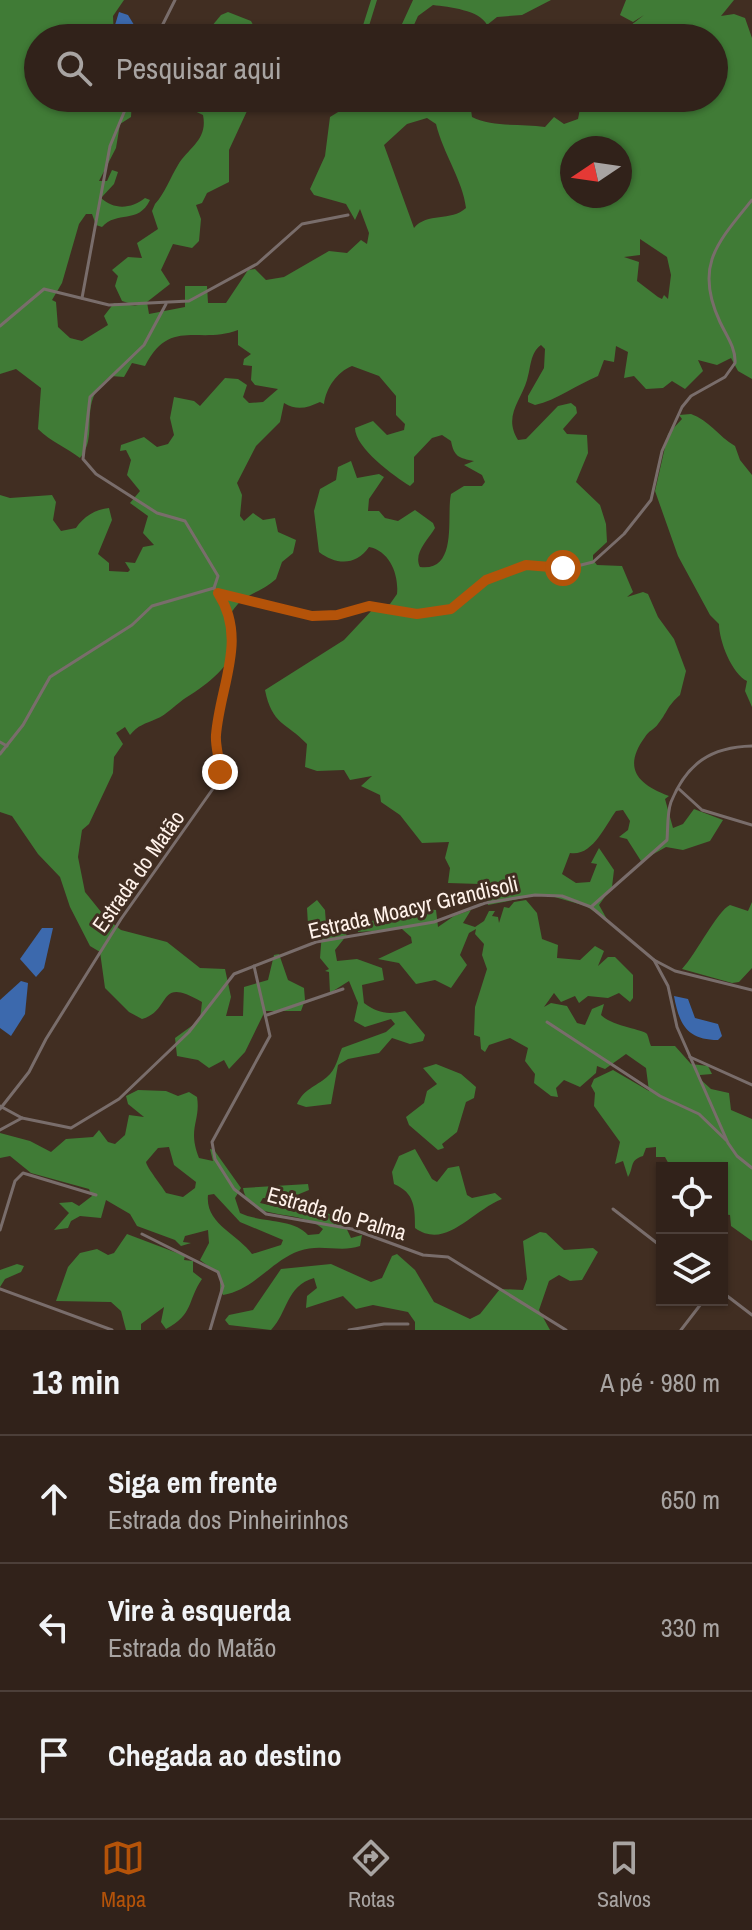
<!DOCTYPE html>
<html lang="pt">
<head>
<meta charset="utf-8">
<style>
  body { margin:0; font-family:"Archivo Narrow",sans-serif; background:#3d2f27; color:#f1f3f6 }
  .controls { position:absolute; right:24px; bottom:24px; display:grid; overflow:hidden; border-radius:0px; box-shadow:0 2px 6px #0004 }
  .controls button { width:72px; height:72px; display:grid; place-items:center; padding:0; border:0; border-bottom:2px solid #4c3f39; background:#31221a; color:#f1f3f6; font:40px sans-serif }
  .compass { position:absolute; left:560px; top:136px; width:72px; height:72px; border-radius:50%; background:#31221a; box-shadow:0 2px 6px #0004; rotate:257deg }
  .stop { position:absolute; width:24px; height:24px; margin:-18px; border:6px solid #b45309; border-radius:50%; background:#fff }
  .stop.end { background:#b45309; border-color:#fff; box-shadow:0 2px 8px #0008 }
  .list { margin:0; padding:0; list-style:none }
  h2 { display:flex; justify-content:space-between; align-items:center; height:104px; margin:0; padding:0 32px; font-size:34px }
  h2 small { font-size:26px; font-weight:400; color:#a8a4a2 }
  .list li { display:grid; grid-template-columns:52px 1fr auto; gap:24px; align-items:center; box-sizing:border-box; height:128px; padding:0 32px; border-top:2px solid #4c3f39 }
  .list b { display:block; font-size:30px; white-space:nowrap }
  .list p { margin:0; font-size:26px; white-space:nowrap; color:#a8a4a2 }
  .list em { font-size:26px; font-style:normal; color:#a8a4a2 }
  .icon { flex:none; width:44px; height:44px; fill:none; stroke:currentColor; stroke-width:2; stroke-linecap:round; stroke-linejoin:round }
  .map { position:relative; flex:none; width:752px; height:1330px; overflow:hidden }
  .search { position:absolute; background:#31221a; box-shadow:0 2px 6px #0004; left:24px; right:24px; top:24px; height:88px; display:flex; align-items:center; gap:20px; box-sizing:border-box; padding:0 28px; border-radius:44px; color:#a8a4a2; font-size:30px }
  .sheet { height:488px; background:#31221a }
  nav { display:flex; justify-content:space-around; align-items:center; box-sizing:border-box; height:112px; border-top:2px solid #4c3f39; background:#31221a; font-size:22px; color:#a8a4a2 }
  nav a { display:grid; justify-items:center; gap:4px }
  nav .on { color:#b45309 }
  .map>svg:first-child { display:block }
  .forest { fill:#407b36; fill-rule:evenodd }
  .water { fill:#3c69ad }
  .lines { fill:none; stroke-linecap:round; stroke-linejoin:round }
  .minor { stroke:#796d6b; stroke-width:3 }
  .route { stroke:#b45309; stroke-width:10 }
  .labels { text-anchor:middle; stroke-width:6; stroke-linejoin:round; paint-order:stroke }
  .street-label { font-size:22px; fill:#fff2ea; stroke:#412e22 }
</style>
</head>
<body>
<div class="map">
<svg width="752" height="1330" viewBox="0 0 752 1330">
  <rect width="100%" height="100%" fill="#412e22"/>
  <g class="forest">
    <path d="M0,0H124L113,16L114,38H38V98H132L131,117L120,124L116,148L99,181H107L112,170L118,172L114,184L101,198C114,210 131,209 145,198L150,200C138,225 117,210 102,227L96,225L92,214H86L79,224L62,283L52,300L56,302L58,327L70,338L82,341L108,325L104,316L114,303L138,306L122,301L115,286L118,276L112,270L128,257L142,258L137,243L158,229L152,211L155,204C165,193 170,178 178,165C189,147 208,140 203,115L182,105L180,98H253L229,150V182L207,193L202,203L196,205L201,219L199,241L192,248L173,244L161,270L170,284L147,302L149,314L185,307V286H207L208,303H226L248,270L255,269L266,280L284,277L329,251L347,253L361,240L367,244L369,233L360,209L355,220L346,204L314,195L310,189L325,156L330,117L343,109L340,98H439L446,102L465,98L463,103H470L472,117C493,128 522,123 545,127L554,117L564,124L578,119L582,98H714V38H623L626,29L644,15L633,22L620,15L626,0H734L721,16L734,14L745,18L752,38V379L738,371L731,358L717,365L698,360L703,371L685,389L672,381L663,388L646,389L634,376L624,378L628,352L616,346L614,362L604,360L598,376C576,385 557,400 535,405L528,402V396L544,368L545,349L541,345C530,353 531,367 527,380C521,401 503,416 518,440L526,439L558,406L571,403L576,407L577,413L563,429L567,434L587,435L588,453L576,482L600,505L606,524L607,542L593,555V560L597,565L622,566L633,592L627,597L643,592L648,594L658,617L674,639L686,671L680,695C667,706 667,713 658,724C655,729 648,731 645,737C623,767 636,784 669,796L665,799L673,828L683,824L694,809L723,820L710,841L683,850L666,847L641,861L627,839L619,837L628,830L630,821L623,810L616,811C605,826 592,857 570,853L562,874L576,883L590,882L597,864L591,863L599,848L614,870L612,887L599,905L608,921L586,906L544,894L488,905L487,894L480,884L448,883L450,868L445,858L449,842L422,843L400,815L381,802L380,795L361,786L372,776L350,780L344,770L317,771L305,767L307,744C286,722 272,725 265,690L344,640L375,607L390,604L397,594C399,575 390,551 369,547C356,566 336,565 319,552L314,511L320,489L336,480L338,467L351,461L357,478L379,474L384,477L369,499L368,511H379L385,518L398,521L415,510L433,523L435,528C428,540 413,553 420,567C459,572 446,515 451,494L464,486H482L485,482L482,475L464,465L474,461C459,458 454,457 451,441L442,435L432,438L414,457V482L410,486C394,476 355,448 355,428L373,421L387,435L404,430L405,424L396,415V396L379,376L352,366C337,372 326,388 324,404L320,402C307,408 297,411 284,403L280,422L256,446L237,483L242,495L240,516L244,521L253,513L263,520L275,518L278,532L296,540L293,553L282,562L276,579C256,597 242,591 228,619C251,653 211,682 187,697C177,703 167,715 156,719C145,724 138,725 130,735L125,727L116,733L123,744L114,757L113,773L89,824L82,830L78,857L85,892L106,918L121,930L167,942L200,968L225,969L231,997L226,1016H243L244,987L268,980L274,955L279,954L288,980L304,988L305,1000L301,1011H265L245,1052L229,1069L224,1060L209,1068L198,1060L177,1056L175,1038L200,1020L202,1002C156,975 173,1010 142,1019L129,1012L105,988L100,952L90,946L70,907L60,877L38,854L12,816L0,812V495L10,498L52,495L56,502L53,520L61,531L76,528C83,517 96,509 109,508L112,520L98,554L109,563V571L128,572L130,570L125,562L135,563L143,547L154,545L143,533L148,516L130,503L140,491L127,475L131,460L126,450L120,451L121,445L144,437L157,447L168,444L174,435L170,418L174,397L194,401L200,406L225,378L238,379L247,385L243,397L249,403L263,402L278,389L255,385L251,380L252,366L243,365L244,359L251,354L238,345V330C199,345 170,317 145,366L132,363L124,377L111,376C75,401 101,434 80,458C66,447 51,442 38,429L41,388L16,369L0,374ZM427,118L436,124C443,153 463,181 466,208C451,222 427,212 414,228L384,145L407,124ZM572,148H620V196H572ZM640,239L667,257L671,275L668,299L664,295L662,299L658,297L637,281L639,262L624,257L640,255Z"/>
    <path d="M371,0H377L368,29L382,36L402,24L413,0H551L522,15L497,17L487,25C480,10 449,7 433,5L418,16L408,38H359Z"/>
    <path d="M228,12L251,21L260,38H202L221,15Z"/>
    <path d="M691,414C709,420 718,436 735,446L740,460L752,475V707L745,691L747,681C732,674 719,641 719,624L710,615L678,556L655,491L668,434L682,419L679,415Z"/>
    <path d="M317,900L325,910L326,924L347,935L335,950L337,961L357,959L382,968L384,980L362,985L364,1003C378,1013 387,1015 405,1011L425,1035L423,1041L410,1044L392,1038L379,1053L348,1059L338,1065L331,1104L306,1107L297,1104C304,1089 315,1087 327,1077C336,1070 338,1057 342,1048L386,1032L395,1024L391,1019L365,1027L354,1021L358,1003L349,981L330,993L329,972L325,971L329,969L320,958L322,932L316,930L314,924L308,925L307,908Z"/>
    <path d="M526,900L537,913L542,939L558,945L557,958L580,960L595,946L604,951L598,966L608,957H615L633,975V998L630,1002L619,993L608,998L588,996L579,1003L575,996L561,1002L554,993L544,1007L551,1003L567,1006L577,1023L585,1025L592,1009L604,1004L601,1015C613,1027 643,1029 647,1034C649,1038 649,1042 651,1046H675L691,1064L708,1066L712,1074L700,1075V1079L711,1089L729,1093L731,1110L752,1119V1241L731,1226L730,1215L722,1214V1168H671L665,1157H656V1147L646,1148L643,1156C629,1160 634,1168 628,1177L623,1161L615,1164L620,1142L594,1106L595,1093L591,1086L594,1079L613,1070L649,1091L646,1068L626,1054L605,1069L597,1066L596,1073L580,1087L564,1080L556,1088L558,1097L551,1096L534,1083L535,1074L525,1061L528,1048L510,1038L489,1045L485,1052L481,1049L480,1037L474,1035L475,1007L487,969L482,955L484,944L475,934L476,929L469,933L460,955L467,965L451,988L435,980L416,984L399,963L378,959L412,943L411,937L402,929L358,932L356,919L366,913L369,922L396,912L395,906L436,910L438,927L454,916L471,910L463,923L475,927L484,921L489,911H495L492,916L498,917L499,923L504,907L509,908L514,902Z"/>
    <path d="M752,902V968L739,982L732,983L682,969C696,954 718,910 730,905L748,911Z"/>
    <path d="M436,1064L461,1074L476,1087L474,1098L466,1102L457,1132L442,1144L444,1148L438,1150L409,1125L406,1117L424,1103L427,1091L437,1084L423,1068Z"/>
    <path d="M138,1090L166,1091L178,1096L189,1092L197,1097C201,1121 187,1128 199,1158L213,1161L210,1149L214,1150L241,1188L235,1198L240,1213C260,1223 294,1218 308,1235L319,1234L323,1229C300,1207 249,1224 243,1188L308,1184L309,1190L287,1199L263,1198L260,1203L291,1210L298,1201C312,1202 327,1215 342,1219L351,1238L362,1235L360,1246C340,1253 320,1243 299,1251C271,1261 254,1290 223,1295L220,1290V1275L200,1260L209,1243L208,1230L185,1236L183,1242L191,1243L181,1246L175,1240L137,1226L130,1214L106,1200L101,1218L80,1216L71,1221L68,1228L54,1230L69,1213L59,1203L72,1202L79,1206L92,1196L89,1189L31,1173L10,1156L0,1158V1133L30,1141L51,1152L66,1139L93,1137L99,1130L108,1142L115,1144L125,1135L129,1115L144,1117L128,1104L126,1096ZM169,1147L174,1165L196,1182L195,1188L183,1197L166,1193C162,1186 147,1168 146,1162L158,1148ZM214,1194L240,1222L283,1240L281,1245L252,1254C238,1234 205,1224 208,1195Z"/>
    <path d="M415,1149L432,1179L437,1182L448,1168L459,1166L467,1195L472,1198L495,1193L502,1199C470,1212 446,1250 415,1228C415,1208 415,1193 394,1184L392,1172L399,1156Z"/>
    <path d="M540,1232L546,1233L564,1250L593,1248L598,1252L582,1280L570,1281L559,1275L549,1281L539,1310L550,1330H415V1322L408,1312L373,1305L356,1309L343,1296L306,1308L307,1296L317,1288L314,1278C286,1286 288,1312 271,1330L229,1325L225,1320L229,1315L253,1310L281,1269L331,1264L371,1282L382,1278L392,1256L397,1254L415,1270L434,1302L470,1319L480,1314L500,1289L523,1290L527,1279L523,1241Z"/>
    <path d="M127,1234L185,1256L184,1260L193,1261V1272L202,1279C187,1301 194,1314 166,1329L161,1322L164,1307L141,1324V1330H126L121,1311L111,1302L56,1301L68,1267L80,1253L97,1249L108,1255L114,1253Z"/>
    <path d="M17,1264L24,1266L21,1272L5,1279L0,1287V1270Z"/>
  </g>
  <g class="water">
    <path d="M119,12L128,15L142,38H111Z"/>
    <path d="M42,928H53L44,968L36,977L20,959Z"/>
    <path d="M21,981L28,983L25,1014L11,1036L0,1028V1000Z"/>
    <path d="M674,996L688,999L695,1018L718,1024L722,1036L718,1040C687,1040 679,1024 674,996Z"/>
  </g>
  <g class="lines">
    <g class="minor">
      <path d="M156,38L175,0"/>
      <path d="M82,298L110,146L130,98"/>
      <path d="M166,304L144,345L90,397L83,459L96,474L157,513L185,521L218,576L214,588"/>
      <path d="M0,326L44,289L109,305L189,301L257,264L302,224L348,215"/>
      <path d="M218,593L312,616L337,615L369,606L417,614L451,609L486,580L526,565L569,568L593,562L624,534L651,500L662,451L682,407L691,396L725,377L735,363C736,348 726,335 720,322C694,266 717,243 752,200"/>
      <path d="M0,742L7,746"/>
      <path d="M0,754L23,725L50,677L132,625L152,606L214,588"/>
      <path d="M679,789L702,810L752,825"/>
      <path d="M591,907L667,840C668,828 667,813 671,802C687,763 711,747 752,746"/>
      <path d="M654,960L668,986L677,1027L728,1143L737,1156L752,1168"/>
      <path d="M254,966L270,1036L212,1142L215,1159L234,1189L266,1214L352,1229L423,1255L448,1257L566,1330"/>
      <path d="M267,1015L343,989"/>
      <path d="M547,1022L660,1096L699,1114L726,1140"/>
      <path d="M690,1057L752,1085"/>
      <path d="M0,1106L22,1118L71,1128L119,1099L189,1032L234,974L316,942L434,922L485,903L535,895L562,896L591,907L654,960L675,971L752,990"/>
      <path d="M0,1109L29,1072L46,1039L121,919L217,783C222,765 215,752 216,734C220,676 250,643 214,588"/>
      <path d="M0,1130L22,1118"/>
      <path d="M613,1209L662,1247"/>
      <path d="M0,1230L15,1181L23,1173L96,1195"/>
      <path d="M142,1234L218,1272L223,1286L210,1330"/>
      <path d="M0,1289L112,1330"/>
      <path d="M722,1292L752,1315"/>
      <path d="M349,1330L384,1324H408"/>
      <path d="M681,1330L704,1300"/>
    </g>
  </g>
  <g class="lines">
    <path class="route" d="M220,772C220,759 215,747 216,735C220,685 248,639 218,593L312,616L337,615L369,606L417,614L451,609L486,580L526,565L563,568"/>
  </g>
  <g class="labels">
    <g class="street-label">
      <text transform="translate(138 871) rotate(-55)" y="8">Estrada do Matão</text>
      <text transform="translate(413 907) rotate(-13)" y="8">Estrada Moacyr Grandisoli</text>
      <text transform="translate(337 1213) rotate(16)" y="8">Estrada do Palma</text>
    </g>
  </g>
</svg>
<div class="controls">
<button><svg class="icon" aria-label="locate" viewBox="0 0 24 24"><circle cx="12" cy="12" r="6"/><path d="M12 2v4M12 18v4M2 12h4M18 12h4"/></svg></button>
<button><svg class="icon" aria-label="layers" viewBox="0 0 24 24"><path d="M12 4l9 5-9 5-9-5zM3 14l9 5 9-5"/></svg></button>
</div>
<svg class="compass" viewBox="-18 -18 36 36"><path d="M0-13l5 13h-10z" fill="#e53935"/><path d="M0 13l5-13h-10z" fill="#a8a4a2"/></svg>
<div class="stop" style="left:563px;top:568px"></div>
<div class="stop end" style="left:220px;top:772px"></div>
<div class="search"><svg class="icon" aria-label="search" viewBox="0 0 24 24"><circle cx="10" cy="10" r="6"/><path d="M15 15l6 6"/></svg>Pesquisar aqui</div>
</div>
<section class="sheet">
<h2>13 min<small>A pé · 980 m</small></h2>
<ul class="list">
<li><svg class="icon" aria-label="ahead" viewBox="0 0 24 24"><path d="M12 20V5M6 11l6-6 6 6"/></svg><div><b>Siga em frente</b><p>Estrada dos Pinheirinhos</p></div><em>650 m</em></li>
<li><svg class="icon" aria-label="left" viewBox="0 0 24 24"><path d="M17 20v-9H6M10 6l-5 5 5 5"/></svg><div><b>Vire à esquerda</b><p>Estrada do Matão</p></div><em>330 m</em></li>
<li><svg class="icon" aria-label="arrive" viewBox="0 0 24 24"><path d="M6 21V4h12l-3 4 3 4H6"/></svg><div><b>Chegada ao destino</b></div></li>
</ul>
</section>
<nav>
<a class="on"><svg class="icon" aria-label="map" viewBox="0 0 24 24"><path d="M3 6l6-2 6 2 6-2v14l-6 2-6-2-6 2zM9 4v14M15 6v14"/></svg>Mapa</a>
<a><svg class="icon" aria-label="directions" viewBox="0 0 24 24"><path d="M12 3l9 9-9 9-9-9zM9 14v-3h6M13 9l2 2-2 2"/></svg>Rotas</a>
<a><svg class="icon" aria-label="saved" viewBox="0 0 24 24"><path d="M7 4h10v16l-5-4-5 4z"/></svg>Salvos</a>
</nav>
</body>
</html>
